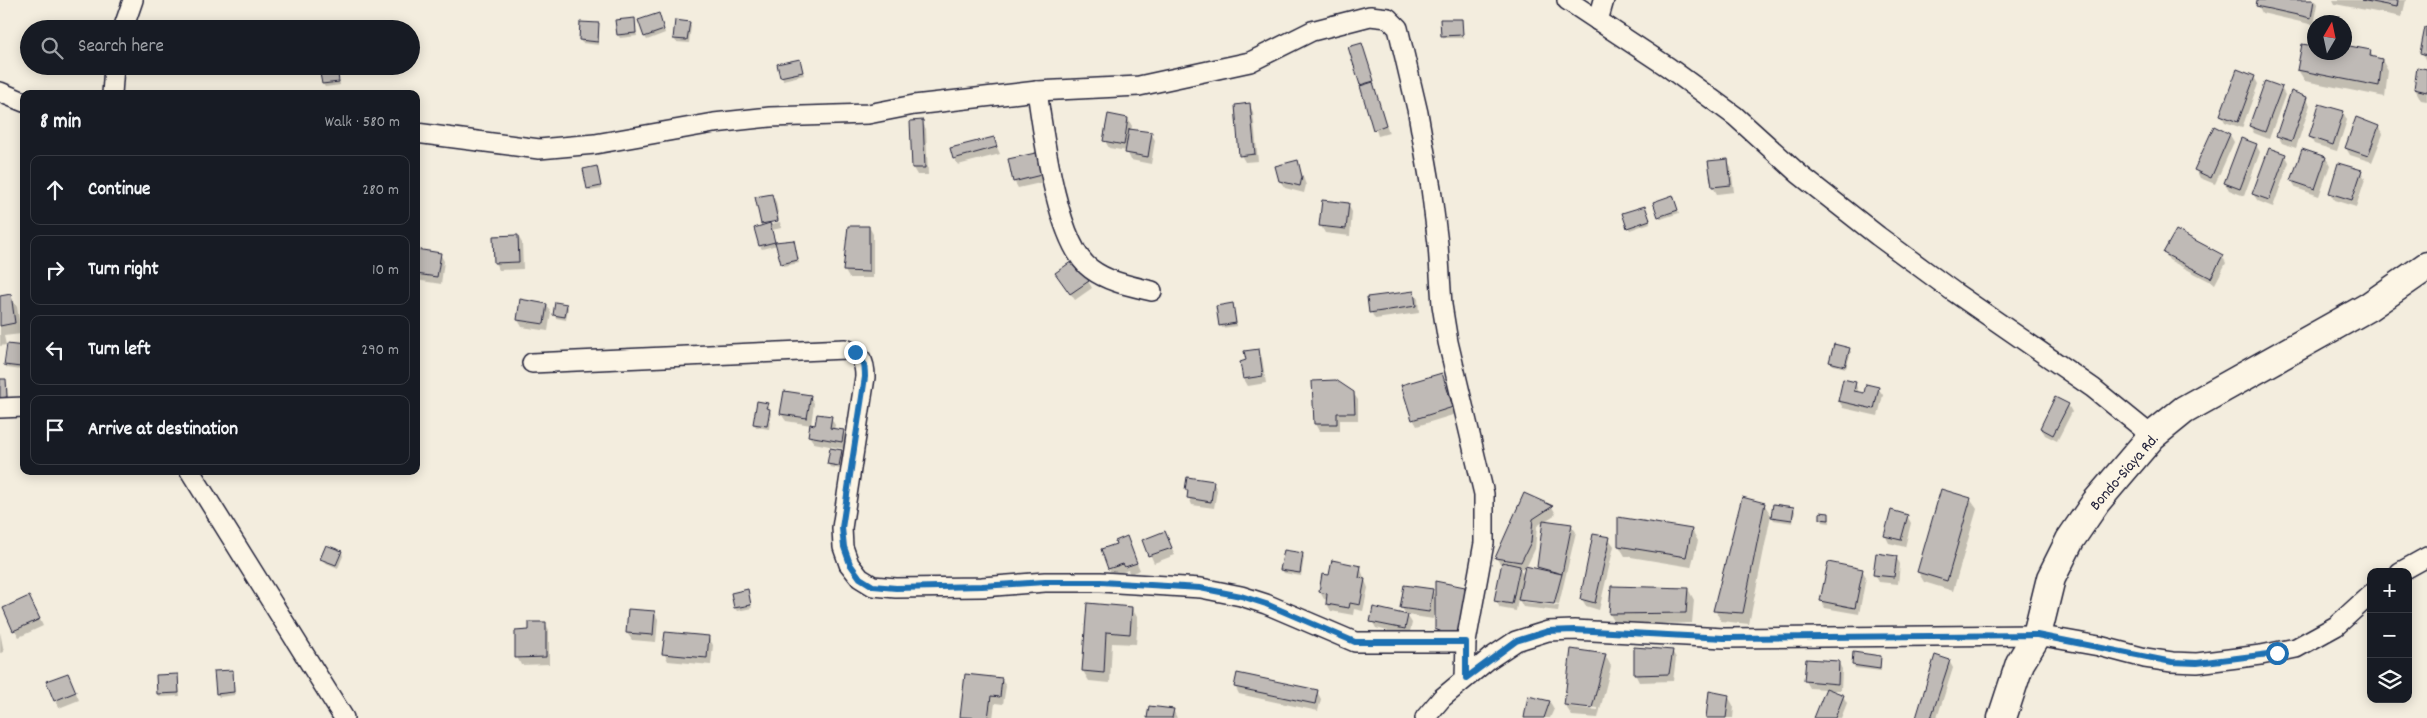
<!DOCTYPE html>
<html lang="en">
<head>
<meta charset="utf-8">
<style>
  body { margin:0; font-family:Dekko,sans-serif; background:#20242c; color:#f1f3f6 }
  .controls { position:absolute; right:15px; bottom:15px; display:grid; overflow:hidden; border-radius:10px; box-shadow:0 2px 12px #0003 }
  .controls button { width:45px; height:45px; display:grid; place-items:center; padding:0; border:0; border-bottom:1px solid #363941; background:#171b24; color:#f1f3f6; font:25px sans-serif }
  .compass { position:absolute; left:2307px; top:15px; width:45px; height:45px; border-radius:50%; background:#171b24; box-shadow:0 2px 12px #0003; rotate:9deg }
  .stop { position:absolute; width:15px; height:15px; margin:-11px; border:4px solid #1f6fb2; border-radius:50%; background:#fff }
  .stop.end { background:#1f6fb2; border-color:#fff; box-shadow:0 1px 5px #0008 }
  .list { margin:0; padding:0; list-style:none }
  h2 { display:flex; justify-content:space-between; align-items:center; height:65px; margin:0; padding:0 20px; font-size:21px }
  h2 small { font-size:16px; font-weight:400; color:#9ea1a6 }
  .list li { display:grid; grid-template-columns:32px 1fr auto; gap:15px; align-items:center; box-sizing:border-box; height:70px; margin:0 10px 10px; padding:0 10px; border:1px solid #363941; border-radius:10px }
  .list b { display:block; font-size:19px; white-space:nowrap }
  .list em { font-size:16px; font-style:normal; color:#9ea1a6 }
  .icon { flex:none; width:28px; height:28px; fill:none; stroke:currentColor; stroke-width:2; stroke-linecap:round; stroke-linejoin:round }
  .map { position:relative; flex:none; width:2427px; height:718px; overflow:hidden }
  .search { position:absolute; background:#171b24; box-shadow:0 2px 12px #0003; left:20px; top:20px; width:400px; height:55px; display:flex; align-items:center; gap:12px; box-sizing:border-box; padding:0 18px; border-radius:28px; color:#9ea1a6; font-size:19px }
  .panel { position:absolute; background:#171b24; box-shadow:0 2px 12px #0003; left:20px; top:90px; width:400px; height:385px; border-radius:10px }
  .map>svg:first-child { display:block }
  .shadow { fill:#0003; fill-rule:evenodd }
  .building { fill:#bfbab6; stroke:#22223b }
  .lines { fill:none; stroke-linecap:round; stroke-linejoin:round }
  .minor-casing { stroke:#22223b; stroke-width:22 }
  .trunk-casing { stroke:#22223b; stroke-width:31 }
  .minor { stroke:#fcf5e5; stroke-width:19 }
  .trunk { stroke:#fcf5e5; stroke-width:28 }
  .route { stroke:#1f6fb2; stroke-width:6 }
  .labels { text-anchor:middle; stroke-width:5; stroke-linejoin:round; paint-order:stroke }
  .street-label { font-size:16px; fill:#22223b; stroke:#fcf5e5 }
</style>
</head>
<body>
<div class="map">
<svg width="2427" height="718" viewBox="0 0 2427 718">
  <rect width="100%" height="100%" fill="#f3edde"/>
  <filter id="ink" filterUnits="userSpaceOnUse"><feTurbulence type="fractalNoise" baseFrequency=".02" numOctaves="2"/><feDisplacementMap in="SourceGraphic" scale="10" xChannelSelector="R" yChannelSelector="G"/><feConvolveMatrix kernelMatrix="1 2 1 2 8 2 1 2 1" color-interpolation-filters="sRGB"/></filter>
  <g filter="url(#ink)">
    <g class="shadow">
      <path d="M2258,0H2316L2318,4L2314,25L2262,13L2258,5Z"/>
      <path d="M2333,0H2406L2402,17L2335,4Z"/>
      <path d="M660,18L665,33L647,40L645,37Z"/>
      <path d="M634,19L637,36L620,38L618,35Z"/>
      <path d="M1461,20L1464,38H1444L1442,35Z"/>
      <path d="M689,23L691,26L689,43L676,42L674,38Z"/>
      <path d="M599,25V45L582,43L580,40Z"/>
      <path d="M2427,29V63L2422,53Z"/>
      <path d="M1361,45L1389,133L1378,136L1361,84Z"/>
      <path d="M2303,45L2314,48V52L2370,51L2374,59L2382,60L2388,71L2385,97L2305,81L2298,70Z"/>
      <path d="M799,60L804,75L783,80L782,76Z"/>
      <path d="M337,67L340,85L325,87L323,84Z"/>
      <path d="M2427,70V101L2421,100L2415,89Z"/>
      <path d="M2254,77L2258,84L2242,128L2225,122L2221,115Z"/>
      <path d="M2281,88L2285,95L2269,139L2254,133L2250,126Z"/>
      <path d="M2306,98L2310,105L2296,148L2282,143L2278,136Z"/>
      <path d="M1249,105L1253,112L1258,161L1245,162L1241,155Z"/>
      <path d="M2343,112L2347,120L2337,151L2314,144L2310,137Z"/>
      <path d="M1128,119L1132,126L1131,130L1151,133L1155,140L1151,164L1131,160L1127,151L1109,148L1105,141Z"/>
      <path d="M922,122L926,129L928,175H917L913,168Z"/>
      <path d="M2378,127L2383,134L2372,162L2350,155L2346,148Z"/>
      <path d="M2230,135L2234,142L2215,184L2200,178L2196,170Z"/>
      <path d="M993,138L1000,154L958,165L954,158Z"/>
      <path d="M2256,145L2260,152L2244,196L2229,190L2225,183Z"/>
      <path d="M1040,153L1049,181L1018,188L1014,181Z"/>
      <path d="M2285,155L2289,162L2273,207L2258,201L2253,194Z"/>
      <path d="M2326,158L2330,165L2319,196L2296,188L2292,181Z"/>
      <path d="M1727,160L1731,167L1734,192L1717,194L1713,187L1709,163Z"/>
      <path d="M1297,161L1306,185L1304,193L1285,188L1280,181Z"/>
      <path d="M596,167L602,189L590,191L588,188Z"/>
      <path d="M2361,171L2365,179L2356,207L2334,200L2330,193Z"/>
      <path d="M772,195L776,202L779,220L762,223V225L757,198Z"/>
      <path d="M1673,197L1679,213L1661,219L1659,216Z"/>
      <path d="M1348,204L1352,212L1350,236L1325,233L1321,226Z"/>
      <path d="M1646,210L1650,223L1630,230L1628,227Z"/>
      <path d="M780,222L781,228L772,230L775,244L793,241L799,263L784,266L777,245L762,249L760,246L755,228Z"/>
      <path d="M869,227L873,234V278H849L845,271Z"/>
      <path d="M518,236L522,243L523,269L499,270L495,263Z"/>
      <path d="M416,250L440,254L444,261L441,284L416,280Z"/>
      <path d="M2165,253L2222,255L2226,263L2215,284L2169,260Z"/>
      <path d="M1061,280L1088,281L1092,288L1075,300Z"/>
      <path d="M1413,292L1418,299L1419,313L1375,319L1371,312Z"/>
      <path d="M10,296L17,307L21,334L4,336L6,345L0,346V297Z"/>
      <path d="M556,303L567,305L568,308L566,320L556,318L554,315Z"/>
      <path d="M1232,304L1237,326L1222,328L1221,325Z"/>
      <path d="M547,305L551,312L548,331L522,327L518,320Z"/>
      <path d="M23,347L22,370L7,368L5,365Z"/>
      <path d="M1849,349L1851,352L1846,368L1833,365L1831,361Z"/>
      <path d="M1258,351L1262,358L1266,383L1248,386L1244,379L1241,363L1247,361Z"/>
      <path d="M1442,374L1456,414L1417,426L1413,419Z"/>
      <path d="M0,380H5L7,383L8,400L0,401Z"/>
      <path d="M1844,380L1855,383L1859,393L1865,395L1878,388L1883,395L1878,416L1843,408L1839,401Z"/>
      <path d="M1353,393L1358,400V420H1340V431H1319L1315,424Z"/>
      <path d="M810,396L814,403L811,425L786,421L781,414Z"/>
      <path d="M767,404L771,413L769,429L756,427L754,423Z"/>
      <path d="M2068,405L2072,412L2057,441L2045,435L2041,428Z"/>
      <path d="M831,418L835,425L834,430L843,431L847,439L845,449L814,443L809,436L816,427Z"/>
      <path d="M841,451L843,455L840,469L830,467L828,464Z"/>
      <path d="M1213,482L1217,490L1214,508L1192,505L1186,490Z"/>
      <path d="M1524,495L1552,507L1556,514L1537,526L1535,549L1526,568L1541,571L1538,566L1571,525L1576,532L1559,604L1523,599V602L1559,606L1558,611L1523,607L1518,598L1516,611L1500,608L1496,601L1502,566L1496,558ZM1520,568L1526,569L1524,576L1521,571Z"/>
      <path d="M1970,499L1977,509L1953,591L1924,582L1918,572Z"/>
      <path d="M1764,504L1771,515L1749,624L1721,621L1715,610Z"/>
      <path d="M1793,508L1795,511L1793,523L1774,520L1772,517Z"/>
      <path d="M1829,514L1830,523L1823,522L1821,518Z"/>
      <path d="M1907,516L1911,523L1905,547L1889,543L1885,535Z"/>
      <path d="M1692,530L1698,541L1691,567L1625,556L1619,546Z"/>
      <path d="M1165,533L1175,555L1154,563L1144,540Z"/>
      <path d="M1126,538L1140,570L1130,574L1128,570L1113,576L1109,569L1117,545Z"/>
      <path d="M1609,539L1614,546L1599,610L1586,606L1582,599Z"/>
      <path d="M327,547L342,552L343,556L338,568L324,562L322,558Z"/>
      <path d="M1302,554L1304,557L1301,576L1284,573L1282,570Z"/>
      <path d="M1896,557L1900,564L1898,584L1879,582L1875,575Z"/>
      <path d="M1360,567L1368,588L1363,611L1354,609L1353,615L1331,611L1327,604L1328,600L1324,599L1320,592L1330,576Z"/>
      <path d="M1862,570L1866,577L1859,614L1825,608L1821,601Z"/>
      <path d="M1464,588L1468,595L1470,649L1441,637L1436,629V605L1433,619L1407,615L1412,623L1409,636L1376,628L1372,621L1406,615L1402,608L1432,590L1436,598Z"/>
      <path d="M1688,589L1694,600L1692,623L1616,625L1610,614Z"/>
      <path d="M748,591L752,608L737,611L735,608Z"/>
      <path d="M1088,604L1132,608L1138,619L1136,644L1112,643L1110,683L1089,681L1083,671Z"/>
      <path d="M33,605L43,626L19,637L15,630Z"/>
      <path d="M654,612L658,619L656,642L632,640L627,633Z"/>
      <path d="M545,623L549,630V664L521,665L517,657L531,631Z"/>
      <path d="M0,632L4,652L0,653Z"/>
      <path d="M709,638L713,645L711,665L668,661L664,653Z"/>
      <path d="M1672,651L1676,658L1673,681L1639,682L1635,674Z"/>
      <path d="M1605,655L1611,666L1598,718L1572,716L1565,705ZM1571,705L1598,708V710L1571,707Z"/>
      <path d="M1880,657L1881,671L1855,668L1853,664Z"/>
      <path d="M1949,661L1953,668L1937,718H1917Z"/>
      <path d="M1838,662L1842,669L1841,690H1828L1843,696L1847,703L1841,718H1816L1826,689L1810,688L1806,681Z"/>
      <path d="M232,671L235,695L219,697L217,693Z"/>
      <path d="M178,675L180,696L160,697L158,694Z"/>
      <path d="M1001,679L1006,686L1003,704L995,703L993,718H962Z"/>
      <path d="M71,681L79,700L59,708L48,682Z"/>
      <path d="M1235,686L1317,692L1321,699L1318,711L1239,694Z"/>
      <path d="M1728,696L1734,707L1733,718H1707Z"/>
      <path d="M1529,697L1550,702L1554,709L1550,718H1526Z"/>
      <path d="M1173,710L1177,718H1148Z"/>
    </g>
    <g class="building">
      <path d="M2257,0H2314L2311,18L2256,6Z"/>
      <path d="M2361,0H2398L2397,7Z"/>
      <path d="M659,13L664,30L644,37L638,20Z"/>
      <path d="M635,18L636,33L617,35L615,20Z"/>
      <path d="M1440,19H1462L1463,35L1441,36Z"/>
      <path d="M675,20L690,22L687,40L673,39Z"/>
      <path d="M580,22L599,23L598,42L579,40Z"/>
      <path d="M298,24L319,25V29H298Z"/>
      <path d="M2425,27L2427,28V55L2420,53Z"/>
      <path d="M1362,43L1374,81L1360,85L1348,47Z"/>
      <path d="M2302,44L2314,46V52H2344V45L2371,50L2370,56L2382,59L2379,86L2297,70Z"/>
      <path d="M800,59L803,72L780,77L777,64Z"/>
      <path d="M337,66L339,82L322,84L319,68Z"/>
      <path d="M2417,67L2427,69V92L2414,89Z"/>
      <path d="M2237,69L2255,76L2238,122L2220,115Z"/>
      <path d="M2265,81L2282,87L2265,132L2249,126Z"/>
      <path d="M1373,82L1386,125L1373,130L1360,86Z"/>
      <path d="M2291,91L2307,97L2292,141L2276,136Z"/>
      <path d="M1250,103L1255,154L1239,156L1235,105Z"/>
      <path d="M2319,104L2344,111L2333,145L2309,137Z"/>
      <path d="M1108,114L1128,118L1124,145L1103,141Z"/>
      <path d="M2356,117L2379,126L2368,156L2345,148Z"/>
      <path d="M923,120L925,168H912L910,121Z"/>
      <path d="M2214,126L2230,134L2211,178L2194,170Z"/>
      <path d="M1129,129L1152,132L1148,157L1125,153Z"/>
      <path d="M994,137L997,147L953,159L950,148Z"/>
      <path d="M2241,138L2257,144L2240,189L2224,183Z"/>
      <path d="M2269,148L2286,154L2269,200L2252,194Z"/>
      <path d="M2302,149L2326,157L2315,189L2291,181Z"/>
      <path d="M1040,152L1045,174L1013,182L1008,159Z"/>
      <path d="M1728,159L1731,185L1712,187L1708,161Z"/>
      <path d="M1298,160L1302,177L1300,186L1279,181L1275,166Z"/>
      <path d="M2338,163L2362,170L2352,200L2329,193Z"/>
      <path d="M597,166L601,186L587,189L583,169Z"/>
      <path d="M772,194L778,221L761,224L755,197Z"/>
      <path d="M1673,195L1678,210L1658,217L1653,202Z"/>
      <path d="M1322,200L1349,203L1346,229L1319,226Z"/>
      <path d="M1645,206L1650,220L1627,228L1622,213Z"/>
      <path d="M770,223L775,242L759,246L754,228Z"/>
      <path d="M848,226H869V272L843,271Z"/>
      <path d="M2176,230L2223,255L2211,278L2163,253Z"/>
      <path d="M518,235L519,262L494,263L493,236Z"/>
      <path d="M794,240L798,260L781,264L775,242Z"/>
      <path d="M416,249L441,253L437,277L416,274Z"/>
      <path d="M1075,259L1089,281L1070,294L1055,273Z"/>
      <path d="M1414,291L1416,306L1369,313L1367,297Z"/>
      <path d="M11,294L15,323L0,326V296Z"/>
      <path d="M520,299L547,304L544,324L517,320Z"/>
      <path d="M555,302L567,304L565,317L553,315Z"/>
      <path d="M1233,303L1236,323L1219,326L1216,306Z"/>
      <path d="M7,344L24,346L21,367L4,365Z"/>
      <path d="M1834,344L1850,348L1845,366L1829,362Z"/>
      <path d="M1259,349L1263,376L1243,379L1240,362L1246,360L1244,351Z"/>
      <path d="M1442,373L1453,407L1412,420L1401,385Z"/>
      <path d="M0,379H6L7,397L0,398Z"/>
      <path d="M1843,379L1856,382L1854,391L1864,393L1866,384L1879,387L1874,409L1838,401Z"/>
      <path d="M1336,380L1354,392L1355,413H1337V424H1314L1312,381Z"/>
      <path d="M784,391L811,395L807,418L780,414Z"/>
      <path d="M2055,397L2069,404L2053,435L2040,428Z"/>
      <path d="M757,401L768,403L766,408L770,409L767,426L753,424Z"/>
      <path d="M817,414L832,416L830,428L844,430L842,442L808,436L810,424L815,425Z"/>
      <path d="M830,448L842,450L839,466L827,464Z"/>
      <path d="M1187,477L1214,481L1211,502L1187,498L1188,490H1185Z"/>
      <path d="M1941,489L1971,498L1947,581L1917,572Z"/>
      <path d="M1524,493L1553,506L1533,519L1531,542L1521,562L1495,558Z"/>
      <path d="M1742,497L1765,503L1743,613L1713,611Z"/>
      <path d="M1773,504L1794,507L1792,520L1771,517Z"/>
      <path d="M1891,510L1908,515L1901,540L1884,536Z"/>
      <path d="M1820,512L1829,513V520L1820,519Z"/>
      <path d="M1618,517L1692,529L1686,557L1618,546Z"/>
      <path d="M1543,520L1572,524L1562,574L1537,567Z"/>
      <path d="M1165,531L1172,548L1148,556L1142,540Z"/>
      <path d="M1593,534L1610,537L1595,603L1580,599Z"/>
      <path d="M1127,536L1137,563L1125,567L1123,564L1108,569L1101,549L1116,544L1115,541Z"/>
      <path d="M326,545L342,551L336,565L320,559Z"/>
      <path d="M1284,550L1303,553L1300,573L1280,570Z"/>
      <path d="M1876,553L1897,556L1894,577L1873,575Z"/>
      <path d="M1332,560L1361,566L1359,578L1365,579L1360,605L1350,603L1349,608L1326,604L1327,594L1319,592L1322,574L1329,575Z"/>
      <path d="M1502,562L1520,566L1512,604L1494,601Z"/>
      <path d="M1828,562L1863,569L1855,608L1820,601Z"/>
      <path d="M1525,566L1562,574L1554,604L1518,600Z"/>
      <path d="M1435,581L1465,587L1466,642L1435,629Z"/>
      <path d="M1404,585L1433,589L1429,612L1400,608Z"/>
      <path d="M1611,586L1688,588L1686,613L1609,614Z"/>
      <path d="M748,589L751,605L734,608L731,593Z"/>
      <path d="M29,596L40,619L13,631L3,608Z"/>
      <path d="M1087,603L1132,607L1130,634L1106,632L1104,673L1082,671Z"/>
      <path d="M1373,607L1408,615L1405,629L1370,622Z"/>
      <path d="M628,609L655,611L653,635L626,633Z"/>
      <path d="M529,622H546V657L515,658V631L529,630Z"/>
      <path d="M665,632L709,636L707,658L662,654Z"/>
      <path d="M1634,647L1673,650L1669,674L1634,675Z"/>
      <path d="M1571,649L1606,654L1592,708L1564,705Z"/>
      <path d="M1853,652L1881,656L1880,669L1852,665Z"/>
      <path d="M1935,655L1950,660L1931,718H1916Z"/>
      <path d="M1806,659L1839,661L1838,684L1804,681Z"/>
      <path d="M233,670L234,692L216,694L214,671Z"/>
      <path d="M68,673L76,692L54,701L46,681Z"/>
      <path d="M1237,673L1318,690L1315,704L1234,687Z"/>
      <path d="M178,674L179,693L157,694L156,675Z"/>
      <path d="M965,674L1002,678L1000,697L991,696L988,718L960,717Z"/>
      <path d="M1826,688L1844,695L1835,718H1814Z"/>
      <path d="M1709,691L1729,695L1726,718H1706Z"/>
      <path d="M1528,696L1550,701L1544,718H1524Z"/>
      <path d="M1149,706L1174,709L1172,718H1147Z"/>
    </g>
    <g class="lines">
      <defs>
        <g id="minor">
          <path d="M1567,0L1668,67L1735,116L1799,174L1878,236L1954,292L2093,388L2152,436"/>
          <path d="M1598,21L1604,0"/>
          <path d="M123,29L133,0"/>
          <path d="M1037,91C1043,132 1057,245 1091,269C1108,282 1131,286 1152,291"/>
          <path d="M0,92L24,102"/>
          <path d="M112,94L114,66"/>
          <path d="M416,133L539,149L595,144L714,123L770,117L868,114L914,105L1037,91L1139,86L1250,62L1312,31L1370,16L1388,18L1398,28L1418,113L1431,188L1438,244L1442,305L1448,342L1484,494V543L1466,642L1465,678"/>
          <path d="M532,363L845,349C861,354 865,361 865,377L842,528L843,547L849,564L860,578L873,586L896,588L982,587L1045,582H1101L1201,588L1241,596L1266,604L1355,642H1466"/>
          <path d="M0,408L24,407"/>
          <path d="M190,471L344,718"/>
          <path d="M2400,572L2427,557"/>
          <path d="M1425,718L1442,698L1489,659L1516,641L1548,631L1574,630L1724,638L2037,635L2099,646L2145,658L2172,662L2197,663L2261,655L2296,648L2336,626L2371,594"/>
        </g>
        <path id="trunk" d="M2002,718L2020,663L2037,635L2051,578L2070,540L2096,502L2152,436L2184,410L2368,307L2427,266"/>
      </defs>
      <use href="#minor" class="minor-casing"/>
      <use href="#trunk" class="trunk-casing"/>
      <use href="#minor" class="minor"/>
      <use href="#trunk" class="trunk"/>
    </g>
  </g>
  <g class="lines" filter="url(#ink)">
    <path class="route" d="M855,352C864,358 865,366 865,377L842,528L844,547L850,564L860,578L873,586L896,588L982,586L1045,582H1101L1200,588L1241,596L1266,604L1355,642H1466V678L1516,641L1548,631L1574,630L1724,638L2037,635L2172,662L2197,663L2277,653"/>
  </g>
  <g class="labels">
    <g class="street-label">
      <text transform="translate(2123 471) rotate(-49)" y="6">Bondo-Siaya Rd.</text>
    </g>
  </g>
</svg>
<div class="controls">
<button>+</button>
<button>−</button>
<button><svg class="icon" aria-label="layers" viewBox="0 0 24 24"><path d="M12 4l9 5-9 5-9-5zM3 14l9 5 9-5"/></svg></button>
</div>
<svg class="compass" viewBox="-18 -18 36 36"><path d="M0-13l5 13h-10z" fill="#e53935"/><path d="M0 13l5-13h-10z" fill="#9ea1a6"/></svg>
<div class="stop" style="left:2277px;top:653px"></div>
<div class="stop end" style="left:855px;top:352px"></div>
<div class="search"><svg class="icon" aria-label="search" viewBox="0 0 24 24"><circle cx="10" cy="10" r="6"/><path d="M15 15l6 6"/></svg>Search here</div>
<section class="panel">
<h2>8 min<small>Walk · 580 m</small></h2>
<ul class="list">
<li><svg class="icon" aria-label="ahead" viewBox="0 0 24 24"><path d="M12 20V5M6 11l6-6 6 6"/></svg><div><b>Continue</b></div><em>280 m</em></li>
<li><svg class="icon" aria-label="right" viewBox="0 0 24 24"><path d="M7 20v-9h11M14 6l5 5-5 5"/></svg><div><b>Turn right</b></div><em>10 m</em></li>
<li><svg class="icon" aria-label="left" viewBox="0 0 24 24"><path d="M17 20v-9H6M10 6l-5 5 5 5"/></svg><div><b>Turn left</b></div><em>290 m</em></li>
<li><svg class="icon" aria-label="arrive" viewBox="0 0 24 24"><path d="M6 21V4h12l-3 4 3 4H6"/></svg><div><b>Arrive at destination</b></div></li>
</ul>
</section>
</div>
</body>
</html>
